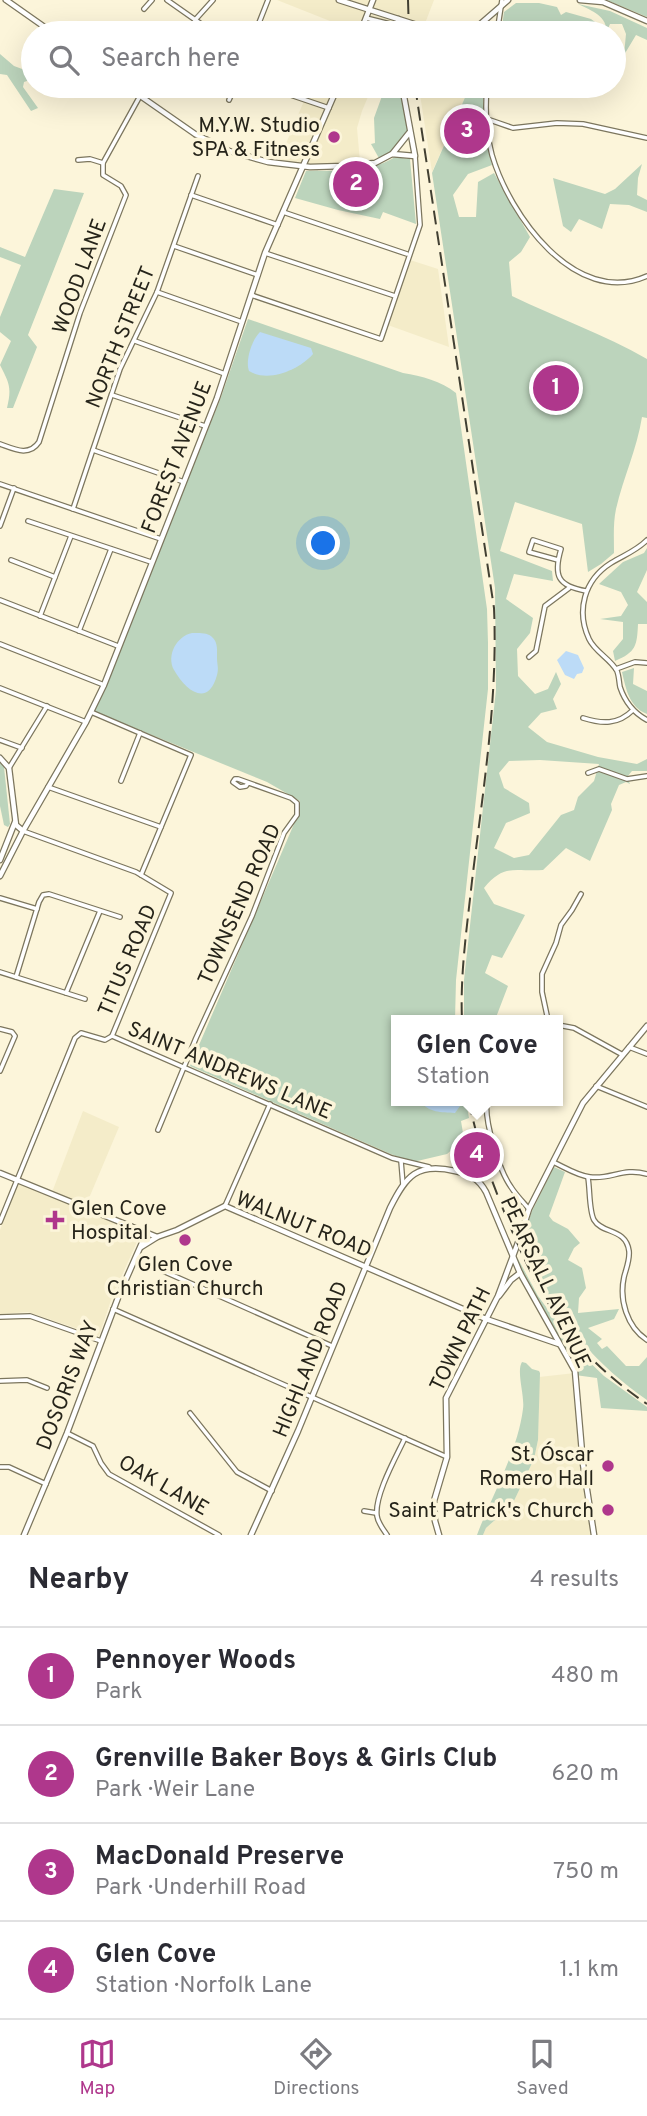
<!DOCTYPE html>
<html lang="en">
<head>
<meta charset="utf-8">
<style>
  body { margin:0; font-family:Overpass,sans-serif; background:#f7f7f7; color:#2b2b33 }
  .you { position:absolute; left:324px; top:544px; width:24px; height:24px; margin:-18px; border:5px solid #fff; border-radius:50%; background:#1a73e8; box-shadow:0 0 0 10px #1a73e833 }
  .badge { display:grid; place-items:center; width:46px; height:46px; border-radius:50%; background:#af378c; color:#fff; font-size:23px; font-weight:700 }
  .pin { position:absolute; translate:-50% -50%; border:4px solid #fff; box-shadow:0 2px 7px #0006 }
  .popup { position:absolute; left:391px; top:1015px; width:172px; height:91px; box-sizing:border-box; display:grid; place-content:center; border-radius:0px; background:#fff; filter:drop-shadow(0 2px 5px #0005); font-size:23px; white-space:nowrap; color:#7c7c81 }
  .popup b { font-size:26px; color:#2b2b33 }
  .popup::after { content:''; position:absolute; left:50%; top:100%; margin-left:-14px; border:14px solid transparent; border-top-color:#fff }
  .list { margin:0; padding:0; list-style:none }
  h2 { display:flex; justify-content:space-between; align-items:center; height:91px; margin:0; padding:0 28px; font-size:30px }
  h2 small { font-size:23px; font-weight:400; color:#7c7c81 }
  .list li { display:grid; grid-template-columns:46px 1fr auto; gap:21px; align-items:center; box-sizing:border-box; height:98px; padding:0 28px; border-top:2px solid #e1e1e2 }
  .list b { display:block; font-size:26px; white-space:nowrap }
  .list p { margin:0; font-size:23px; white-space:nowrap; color:#7c7c81 }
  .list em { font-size:23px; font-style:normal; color:#7c7c81 }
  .icon { flex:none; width:38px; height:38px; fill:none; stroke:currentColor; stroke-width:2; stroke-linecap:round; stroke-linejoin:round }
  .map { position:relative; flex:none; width:647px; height:1535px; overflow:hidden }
  .search { position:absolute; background:#fff; box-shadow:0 7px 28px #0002; left:21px; right:21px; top:21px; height:77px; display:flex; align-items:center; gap:18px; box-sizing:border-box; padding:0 24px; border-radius:38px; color:#7c7c81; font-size:26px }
  .sheet { height:483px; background:#fff }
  nav { display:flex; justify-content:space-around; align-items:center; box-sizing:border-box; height:98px; border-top:2px solid #e1e1e2; background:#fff; font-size:19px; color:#7c7c81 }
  nav a { display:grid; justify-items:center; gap:4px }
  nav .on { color:#af378c }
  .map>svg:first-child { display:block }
  .built { fill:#f4ecc9 }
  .green { fill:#bcd4bc; fill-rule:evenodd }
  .water { fill:#bcdbf7 }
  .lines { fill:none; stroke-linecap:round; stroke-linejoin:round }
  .minor-casing { stroke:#7c765e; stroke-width:6 }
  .tertiary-casing { stroke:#7c765e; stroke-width:7 }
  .secondary-casing { stroke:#7c765e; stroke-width:7 }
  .minor { stroke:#fff; stroke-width:3.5 }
  .tertiary { stroke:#fff; stroke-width:4.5 }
  .secondary { stroke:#fff; stroke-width:4.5 }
  .rail { stroke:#424033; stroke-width:2; stroke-dasharray:14 7; stroke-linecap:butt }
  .poi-dot { fill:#af378c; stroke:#fcf5da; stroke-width:2.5 }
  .labels { text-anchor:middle; stroke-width:7; stroke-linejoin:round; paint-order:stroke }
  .poi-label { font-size:21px; fill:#26241a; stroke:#fcf5da; text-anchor:end }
  .street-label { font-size:21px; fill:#26241a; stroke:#fcf5da }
</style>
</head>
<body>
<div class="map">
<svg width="647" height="1535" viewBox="0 0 647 1535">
  <rect width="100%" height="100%" fill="#fcf5da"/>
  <g class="built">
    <path d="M277,0H434L424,26L444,33H331L332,30L329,29L330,21Z"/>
    <path d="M307,86H375L370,92L362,111L357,128L360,162L330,165L287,164L279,160L304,101Z"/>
    <path d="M421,86H470L432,172L419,88Z"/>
    <path d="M407,259L438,269L449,347L385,324Z"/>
    <path d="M83,1111L119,1127L84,1210L140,1235L111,1300L99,1336L28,1312L0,1314V1230L19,1182L51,1195Z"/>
    <path d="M575,1373L583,1464L594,1535H483L486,1528L512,1505L534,1459L538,1440L539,1377Z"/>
  </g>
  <g class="green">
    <path d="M608,0H647V17L609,1Z"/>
    <path d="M516,3H539L557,7L561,15L566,12L591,19L599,25L589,32L581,33H504L502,27L504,12Z"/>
    <path d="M578,4L610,11L647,28V40L636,35L624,55L626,34L622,24H610L606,33C608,16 592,11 578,4Z"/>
    <path d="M0,54L14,66L33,73V79L24,82L23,87L38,108L31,111L7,75L0,74Z"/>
    <path d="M381,86H402L409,133L392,154L380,160L371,144L375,143L374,118L382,96L377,94Z"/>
    <path d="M470,86H483V120L492,165L468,174L453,195L459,217H476L478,182L494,173L530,237L521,252L509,262L512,296C557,318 604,334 647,359V418L642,417C637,449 623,478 616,509C613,523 614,539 614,553L601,564L588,572L582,524L515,502L500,551L552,571L553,581L514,574L506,599L533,618L530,633L517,649L518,676L535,694L548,689L556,672L561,684L553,699L557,709L541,713L528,727L547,742L598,757L637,764L647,759V771H632L627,777L630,784L626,782L619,785L611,804L612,810L590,861L566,848L543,870C515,872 504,863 484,888L494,904L525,915L502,958L492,955L485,973L508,986L495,1020H464V980L496,690L495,588L432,173ZM540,760L599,764L594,781L578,797L574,810L561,815L529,855L514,858L494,848L506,823L530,813L529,803L504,788L499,773L509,761Z"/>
    <path d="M395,157L410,159L416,224L383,212L380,219L338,210L295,198L306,171C337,170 367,174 395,157Z"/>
    <path d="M642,164L638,178L637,195L647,200V212L629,205L610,204L602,229L579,219L571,232L563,226L553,178L605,194L615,189Z"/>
    <path d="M54,189L84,193L28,335L37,347L13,408H7C12,387 9,383 0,365L11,341L0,332V317L21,265L0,257V247L25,257Z"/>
    <path d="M248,319L403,373C422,376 441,381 456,393L487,609L488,643V689L456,980L455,1020H396V1101H466L469,1118L461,1121L464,1139L447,1154L413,1162L393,1155L190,1066L297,817L300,801L267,782L93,711L220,400Z"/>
    <path d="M647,548V570L637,592L647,602V624H638C637,646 636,652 615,661L613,651L623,639V622L600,619L621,616L628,605L621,592L599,584L623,562L644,553Z"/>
    <path d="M634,668L633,684L647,691V714C629,707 626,689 622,672Z"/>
    <path d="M0,763L4,767L10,824L8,827L4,825L0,806Z"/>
    <path d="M554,1167L565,1172L549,1216L553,1221L568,1229L580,1243L574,1248L568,1260L582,1268L586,1288L579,1298L578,1313L619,1309L614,1319L588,1328L602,1339L597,1343L602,1349L607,1346L626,1366H639L647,1357V1400C589,1360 548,1307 521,1242L532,1211Z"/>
    <path d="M517,1257L538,1296L580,1353L604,1376L647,1407V1411L601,1408L597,1378L575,1375L520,1272Z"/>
    <path d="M522,1362L526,1363L532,1369L539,1371L540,1373L538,1440L534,1459L512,1505L486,1528L483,1535H477C492,1494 517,1454 523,1409C525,1396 516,1371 522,1362Z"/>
  </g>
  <g class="water">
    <path d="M260,332L311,348L313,354C299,370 268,383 249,371C245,360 252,340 260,332Z"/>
    <path d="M192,633C199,633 208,632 213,638C218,643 217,651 217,658C217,664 219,669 217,675C208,708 186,691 174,670C166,655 177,636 192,633Z"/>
    <path d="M566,651L578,655L584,668L582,673L577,674L574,679L565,675L557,660Z"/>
    <path d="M420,1101H459L460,1106L455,1113C441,1112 429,1113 420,1101Z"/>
  </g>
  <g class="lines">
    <defs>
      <g id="minor">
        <path d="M167,0L214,33"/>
        <path d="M144,9L152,0"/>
        <path d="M366,18L398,26"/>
        <path d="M195,20L213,0"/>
        <path d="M257,29L270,33"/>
        <path d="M255,33L268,0"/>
        <path d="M497,33L502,0"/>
        <path d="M264,86L329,108"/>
        <path d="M487,86C485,109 486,133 492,155C509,214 575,308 647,276"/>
        <path d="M229,100L235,86"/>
        <path d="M487,119L513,128L557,123L583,124L647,138"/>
        <path d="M78,160L90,159L103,163"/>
        <path d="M191,195L278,225"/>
        <path d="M283,212L407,254"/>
        <path d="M174,246L258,275"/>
        <path d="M265,253L395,296"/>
        <path d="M157,292L242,322"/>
        <path d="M251,295L381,339L420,225L415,156"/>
        <path d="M135,341L225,374"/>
        <path d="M112,395L205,426"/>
        <path d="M0,444C14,449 29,457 39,442L80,313L126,195L121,186L103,175V163L140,96"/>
        <path d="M93,450L184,482"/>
        <path d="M0,484L161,539"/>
        <path d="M73,509L120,369L157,292L198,176"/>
        <path d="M28,521L151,562"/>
        <path d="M0,526L14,488"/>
        <path d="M647,540C636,551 624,555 611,563C584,580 576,611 589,639C595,652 611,659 617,671C619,676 619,682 620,687C625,702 634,713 647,720"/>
        <path d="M11,560L55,577"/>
        <path d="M558,560L529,552L533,540L561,549C553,576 558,586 586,591"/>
        <path d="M0,600L118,646"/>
        <path d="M40,616L71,536"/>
        <path d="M79,631L111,549"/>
        <path d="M0,644L104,685"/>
        <path d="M529,657L536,651L545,606L569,588"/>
        <path d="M616,669L635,662L647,663"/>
        <path d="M0,688L86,722"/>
        <path d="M91,712L191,755L141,875"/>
        <path d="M583,718C602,724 618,725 633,710"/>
        <path d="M0,740L22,748"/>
        <path d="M9,768L47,706"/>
        <path d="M588,773L599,769L627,779L647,776"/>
        <path d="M121,781L140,733"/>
        <path d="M48,787L161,827"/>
        <path d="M23,831L136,872L171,893L112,1036"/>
        <path d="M0,898L37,909"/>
        <path d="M0,972L85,999"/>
        <path d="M16,977L39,902L43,895L49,894L120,917"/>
        <path d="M66,993L100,911"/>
        <path d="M548,1020L542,992V974L556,943L561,925L572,910L581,894"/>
        <path d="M558,1025L574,1028L623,1055"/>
        <path d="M0,1029L12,1032L15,1036L0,1071"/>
        <path d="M629,1047L647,1054"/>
        <path d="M596,1086L647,1107"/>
        <path d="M487,1101C484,1121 499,1170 511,1187C516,1195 523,1202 529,1209"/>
        <path d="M158,1130L196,1038L252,916L284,833L297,815V803L291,798L238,779H235L233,782L240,787L246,786L248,783"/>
        <path d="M401,1161L403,1185"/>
        <path d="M553,1162C564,1167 578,1176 590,1177C611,1180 623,1167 647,1174"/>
        <path d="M588,1178C590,1189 589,1211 594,1220C602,1234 626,1228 629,1251C630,1260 626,1269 624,1277C619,1300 627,1327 647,1340"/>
        <path d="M225,1206L270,1104"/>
        <path d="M0,1222L75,1038L81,1033L105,1040L112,1036L392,1158L429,1167"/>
        <path d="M136,1259L332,1346"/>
        <path d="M113,1309L447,1457"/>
        <path d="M0,1317L30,1316L101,1341"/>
        <path d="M0,1381L27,1380L47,1388"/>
        <path d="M190,1413L237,1472L272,1491"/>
        <path d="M67,1433L93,1446L101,1463L109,1474L219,1535"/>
        <path d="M0,1467H9L46,1484"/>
        <path d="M364,1511L376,1513"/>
        <path d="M387,1535C383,1529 378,1523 377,1516C374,1496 396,1457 405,1438"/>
      </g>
      <g id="tertiary">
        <path d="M6,0L53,33"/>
        <path d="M339,0L442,33"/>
        <path d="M580,0L603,2L647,21"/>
        <path d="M398,19L399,33"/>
        <path d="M463,33L477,27L508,0"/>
        <path d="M126,86L195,134L229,151L268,162L310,167L344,166L375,163L392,154L415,156L402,86"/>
        <path d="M393,153L409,133"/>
        <path d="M0,1173L157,1237L177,1230L225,1206L486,1319L559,1344"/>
        <path d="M519,1240L529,1209L583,1103L647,1026"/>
        <path d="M141,1247L157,1237"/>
        <path d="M499,1296L511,1280L520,1273"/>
        <path d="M24,1535L67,1433L119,1295L146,1234"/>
        <path d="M251,1535L298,1431L390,1208C406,1176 417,1162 455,1171C470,1174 479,1179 486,1192L520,1273L575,1371L583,1464L594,1535"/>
      </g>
      <g id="secondary">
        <path d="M360,33L373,0"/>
        <path d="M0,758L9,768L16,825L23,831L0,876"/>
        <path d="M23,831L86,722L104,685L217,398L265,253L338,86"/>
        <path d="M0,860L15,822"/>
        <path d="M439,1535L435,1521L434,1501L447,1457L446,1398L498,1296L519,1240"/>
      </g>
    </defs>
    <use href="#minor" class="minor-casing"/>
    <use href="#tertiary" class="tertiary-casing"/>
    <use href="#secondary" class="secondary-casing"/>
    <use href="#minor" class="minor"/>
    <use href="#tertiary" class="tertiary"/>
    <use href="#secondary" class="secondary"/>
    <g class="rail">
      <path d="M408,0L409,33"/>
      <path d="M415,86L494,608C498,700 483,790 472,881C467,927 460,974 462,1020"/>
      <path d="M469,1101C476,1138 489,1174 503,1209C538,1296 568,1350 647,1404"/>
    </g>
  </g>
  <g class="poi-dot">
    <circle cx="334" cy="137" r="7"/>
    <path d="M51.5 1209.5h7v7h7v7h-7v7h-7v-7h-7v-7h7z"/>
    <circle cx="185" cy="1240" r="7"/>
    <circle cx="608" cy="1466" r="7"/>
    <circle cx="608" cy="1510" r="7"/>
  </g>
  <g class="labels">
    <g class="poi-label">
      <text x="320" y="132">M.Y.W. Studio<tspan x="320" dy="24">SPA &amp; Fitness</tspan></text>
      <text x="71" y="1215" text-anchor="start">Glen Cove<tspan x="71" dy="24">Hospital</tspan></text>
      <text x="185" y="1271" text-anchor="middle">Glen Cove<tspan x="185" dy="24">Christian Church</tspan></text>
      <text x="594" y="1461">St. Óscar<tspan x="594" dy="24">Romero Hall</tspan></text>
      <text x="594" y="1517">Saint Patrick's Church</text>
    </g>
    <g class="street-label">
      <text transform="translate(79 276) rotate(-70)" y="7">WOOD LANE</text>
      <text transform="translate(120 337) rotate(-68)" y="7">NORTH STREET</text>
      <text transform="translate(176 457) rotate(-69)" y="7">FOREST AVENUE</text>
      <text transform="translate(239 904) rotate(-66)" y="7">TOWNSEND ROAD</text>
      <text transform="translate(127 960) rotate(-67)" y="7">TITUS ROAD</text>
      <text transform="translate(230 1070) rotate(23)" y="7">SAINT ANDREWS LANE</text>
      <text transform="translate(304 1224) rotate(22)" y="7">WALNUT ROAD</text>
      <text transform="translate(546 1282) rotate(65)" y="7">PEARSALL AVENUE</text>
      <text transform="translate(460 1339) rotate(-64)" y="7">TOWN PATH</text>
      <text transform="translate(310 1359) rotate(-68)" y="7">HIGHLAND ROAD</text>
      <text transform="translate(67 1385) rotate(-69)" y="7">DOSORIS WAY</text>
      <text transform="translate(164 1485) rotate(30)" y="7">OAK LANE</text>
    </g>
  </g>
</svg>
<div class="you"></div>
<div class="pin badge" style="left:556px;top:388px">1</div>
<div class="pin badge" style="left:356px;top:184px">2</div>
<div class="pin badge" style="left:467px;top:131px">3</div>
<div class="pin badge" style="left:477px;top:1155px">4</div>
<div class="popup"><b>Glen Cove</b>Station</div>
<div class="search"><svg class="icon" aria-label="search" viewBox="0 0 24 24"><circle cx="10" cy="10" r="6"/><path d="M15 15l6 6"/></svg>Search here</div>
</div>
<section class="sheet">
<h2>Nearby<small>4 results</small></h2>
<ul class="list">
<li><span class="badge">1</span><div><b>Pennoyer Woods</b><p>Park</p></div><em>480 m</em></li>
<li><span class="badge">2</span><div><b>Grenville Baker Boys &amp; Girls Club</b><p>Park · Weir Lane</p></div><em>620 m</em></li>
<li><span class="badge">3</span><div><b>MacDonald Preserve</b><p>Park · Underhill Road</p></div><em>750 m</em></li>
<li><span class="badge">4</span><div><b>Glen Cove</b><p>Station · Norfolk Lane</p></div><em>1.1 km</em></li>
</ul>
</section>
<nav>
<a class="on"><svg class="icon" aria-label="map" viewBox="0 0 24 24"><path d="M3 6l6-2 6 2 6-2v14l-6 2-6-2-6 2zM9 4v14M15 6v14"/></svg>Map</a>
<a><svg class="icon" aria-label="directions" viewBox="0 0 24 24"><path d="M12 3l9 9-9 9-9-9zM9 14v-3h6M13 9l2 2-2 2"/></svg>Directions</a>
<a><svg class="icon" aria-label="saved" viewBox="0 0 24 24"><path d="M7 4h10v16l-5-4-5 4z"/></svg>Saved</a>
</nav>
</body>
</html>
